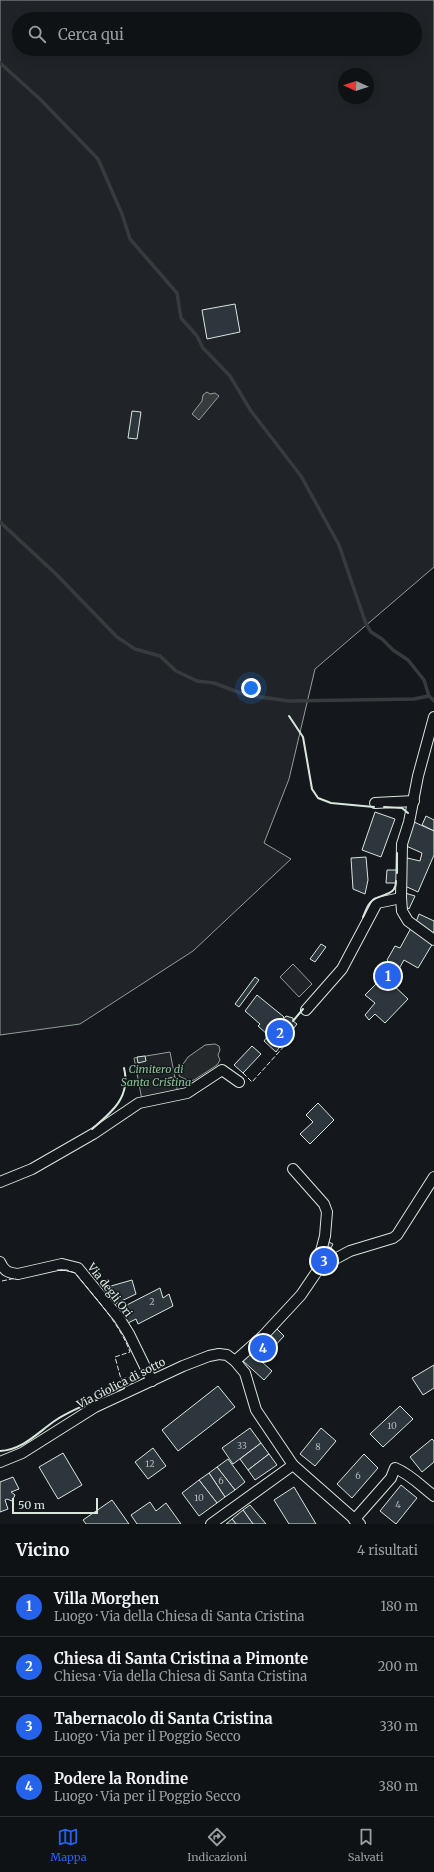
<!DOCTYPE html>
<html lang="it">
<head>
<meta charset="utf-8">
<style>
  body { margin:0; font-family:Merriweather,serif; background:#1d2022; color:#f1f3f6 }
  .compass { position:absolute; left:338px; top:68px; width:36px; height:36px; border-radius:50%; background:#0f1215; box-shadow:0 2px 10px #0003; rotate:273deg }
  .scale { position:absolute; left:12px; bottom:10px; width:86px; box-sizing:border-box; padding-left:4px; border:2px solid #d8e6dc; border-top:0; font-size:11px; line-height:14px; white-space:nowrap; color:#d8e6dc; -webkit-text-stroke:3px #14181c; paint-order:stroke }
  .you { position:absolute; left:251px; top:688px; width:14px; height:14px; margin:-10px; border:3px solid #fff; border-radius:50%; background:#1a73e8; box-shadow:0 0 0 6px #1a73e833 }
  .badge { display:grid; place-items:center; width:26px; height:26px; border-radius:50%; background:#2563eb; color:#fff; font-size:13px; font-weight:700 }
  .pin { position:absolute; translate:-50% -50%; border:2px solid #fff; box-shadow:0 1px 4px #0006 }
  .list { margin:0; padding:0; list-style:none }
  h2 { display:flex; justify-content:space-between; align-items:center; height:52px; margin:0; padding:0 16px; font-size:17px }
  h2 small { font-size:13px; font-weight:400; color:#9b9ea0 }
  .list li { display:grid; grid-template-columns:26px 1fr auto; gap:12px; align-items:center; box-sizing:border-box; height:60px; padding:0 16px; border-top:1px solid #2f3234 }
  .list b { display:block; font-size:15px; white-space:nowrap }
  .list p { margin:0; font-size:13px; white-space:nowrap; color:#9b9ea0 }
  .list em { font-size:13px; font-style:normal; color:#9b9ea0 }
  .icon { flex:none; width:22px; height:22px; fill:none; stroke:currentColor; stroke-width:2; stroke-linecap:round; stroke-linejoin:round }
  .map { position:relative; flex:none; width:434px; height:1524px; overflow:hidden }
  .search { position:absolute; background:#0f1215; box-shadow:0 2px 10px #0003; left:12px; right:12px; top:12px; height:44px; display:flex; align-items:center; gap:10px; box-sizing:border-box; padding:0 14px; border-radius:22px; color:#9b9ea0; font-size:15px }
  .sheet { height:292px; background:#0f1215 }
  nav { display:flex; justify-content:space-around; align-items:center; box-sizing:border-box; height:56px; border-top:1px solid #2f3234; background:#0f1215; font-size:11px; color:#9b9ea0 }
  nav a { display:grid; justify-items:center; gap:2px }
  nav .on { color:#2563eb }
  .map>svg:first-child { display:block }
  .green { fill:#202428; stroke:#939e99; fill-rule:evenodd }
  .parking { fill:#24282b; stroke:#939e99 }
  .water { fill:#363b3e; stroke:#939e99 }
  .lines { fill:none; stroke-linecap:round; stroke-linejoin:round }
  .stream { stroke:#363b3e; stroke-width:3.5 }
  .building { fill:#2c363c; stroke:#d8e6dc }
  .street-casing { stroke:#d8e6dc; stroke-width:12 }
  .street { stroke:#14181c; stroke-width:10 }
  .fence { stroke:#d8e6dc; stroke-width:1; stroke-dasharray:5 2; stroke-linecap:butt }
  .wall { stroke:#d8e6dc; stroke-width:2 }
  .labels { text-anchor:middle; stroke-width:3; stroke-linejoin:round; paint-order:stroke }
  .number-label { font-size:9px; fill:#adbab4 }
  .park-label { font-size:11px; font-style:italic; fill:#8ac095; stroke:#14181c }
  .street-label { font-size:11px; fill:#d8e6dc; stroke:#14181c }
</style>
</head>
<body>
<div class="map">
<svg width="434" height="1524" viewBox="0 0 434 1524">
  <rect width="100%" height="100%" fill="#14181c"/>
  <g class="green">
    <path d="M0,0H434V567L315,669L289,779L264,843L291,859L193,951L80,1024L0,1035ZM19,19H415V49H19ZM344,74H368V98H344Z"/>
    <path d="M293,964L312,984L299,997L280,977Z"/>
    <path d="M170,1052L178,1093L142,1100L134,1058Z"/>
  </g>
  <path class="parking" d="M215,1044L219,1046L220,1050L218,1055L220,1060L217,1065L194,1080L189,1081L179,1076V1070L188,1057L205,1045Z"/>
  <path class="water" d="M207,392L210,394L215,393L219,396L199,420L192,414L202,401L203,395Z"/>
  <g class="lines">
    <g class="stream">
      <path d="M0,63L40,99L98,159L122,214L130,239L177,293L181,318L197,336L203,348L230,376L251,411L301,476L339,545L366,624L371,632L382,639L393,650L408,660L424,680L429,696L434,701"/>
      <path d="M0,522L56,574L117,637L135,649L160,656L176,671L197,681L214,683L246,695L289,701L414,699L429,696"/>
    </g>
  </g>
  <g class="building">
    <path d="M235,304L240,332L207,339L202,310Z"/>
    <path d="M132,411L141,412L137,439L128,438Z"/>
    <path d="M375,812L395,819L381,857L362,850Z"/>
    <path d="M426,816L434,820V831L422,825Z"/>
    <path d="M414,822L434,831V855L418,892L405,886L403,857L420,861L422,853L404,845Z"/>
    <path d="M366,857L368,880L365,894L353,889L351,858Z"/>
    <path d="M387,870H399L398,883H386Z"/>
    <path d="M405,893L415,896L409,909L406,906Z"/>
    <path d="M419,914L434,921V935L416,922Z"/>
    <path d="M411,928L433,943L418,968L404,960L391,983L408,999L385,1023L375,1014L369,1020L365,1015L375,1003L365,995L377,983L390,963L387,960L395,946L400,948Z"/>
    <path d="M321,944L326,947L315,962L310,959Z"/>
    <path d="M255,977L259,980L239,1007L235,1004Z"/>
    <path d="M257,995L284,1017L275,1030L274,1028L268,1035L258,1026L260,1024L245,1011Z"/>
    <path d="M286,1016L293,1018V1021L297,1024L276,1052L264,1041L274,1028L275,1030Z"/>
    <path d="M252,1046L261,1054L243,1073L234,1065Z"/>
    <path d="M145,1056L146,1061L138,1063L137,1057Z"/>
    <path d="M175,1077L176,1084L166,1085L165,1079Z"/>
    <path d="M318,1103L334,1120L310,1144L300,1134L313,1122L306,1115Z"/>
    <path d="M327,1241L333,1244L331,1248L325,1245Z"/>
    <path d="M132,1280L136,1294L113,1305L108,1297L113,1293L111,1286Z"/>
    <path d="M160,1288L163,1298L169,1294L173,1306L138,1324L136,1319L128,1323L121,1308Z"/>
    <path d="M274,1326L284,1336L261,1361L272,1371L264,1380L242,1360Z"/>
    <path d="M434,1365V1388L423,1395L412,1378Z"/>
    <path d="M218,1386L235,1407L178,1451L162,1430Z"/>
    <path d="M400,1406L413,1419L383,1447L370,1434Z"/>
    <path d="M250,1428L261,1443L233,1464L222,1448Z"/>
    <path d="M321,1428L336,1441L315,1466L300,1454Z"/>
    <path d="M432,1439L434,1441V1462L422,1472L410,1457Z"/>
    <path d="M261,1443L269,1454L248,1470L240,1459Z"/>
    <path d="M153,1448L166,1466L148,1479L135,1462Z"/>
    <path d="M63,1453L82,1485L58,1499L39,1467Z"/>
    <path d="M269,1454L277,1465L255,1480L248,1470Z"/>
    <path d="M364,1454L378,1468L352,1498L337,1484Z"/>
    <path d="M228,1459L245,1482L235,1490L217,1467Z"/>
    <path d="M217,1467L235,1490L225,1497L209,1473Z"/>
    <path d="M209,1473L225,1497L217,1503L199,1480Z"/>
    <path d="M13,1477L19,1489L11,1492L15,1495L12,1501L7,1499L5,1500L8,1509L0,1512V1482Z"/>
    <path d="M199,1480L217,1503L199,1516L182,1493Z"/>
    <path d="M401,1485L417,1498L396,1524L380,1511Z"/>
    <path d="M294,1487L316,1524H289L274,1500Z"/>
    <path d="M112,1500L129,1524H86L83,1520Z"/>
    <path d="M150,1502L156,1511L166,1503L181,1524H137L131,1515Z"/>
    <path d="M250,1505L266,1524H253L243,1510Z"/>
    <path d="M243,1510L253,1524H236L232,1519Z"/>
    <path d="M232,1519L236,1524H226Z"/>
  </g>
  <g class="lines">
    <defs>
      <g id="street">
        <path d="M434,717L418,776L409,822L402,844L401,898L402,911L408,921L434,940"/>
        <path d="M375,803L414,801"/>
        <path d="M306,1010L342,969L377,903L401,898"/>
        <path d="M293,1169L324,1204L327,1212L325,1236L321,1251L320,1267"/>
        <path d="M0,1182L32,1169L93,1134L139,1103L187,1093L222,1070L239,1082"/>
        <path d="M0,1262C4,1271 8,1273 18,1274L62,1264L78,1268L119,1318L129,1334L152,1381"/>
        <path d="M235,1361L263,1336L301,1295L320,1267L350,1251L393,1238L397,1235L434,1177"/>
        <path d="M0,1462L22,1453L95,1407L183,1366L209,1356L219,1354L227,1355L235,1361L245,1373L256,1410L293,1465L360,1524"/>
        <path d="M354,1520L391,1478L395,1468C410,1474 421,1486 434,1496"/>
        <path d="M211,1524L293,1465"/>
      </g>
    </defs>
    <use href="#street" class="street-casing"/>
    <use href="#street" class="street"/>
    <g class="fence">
      <path d="M243,1073L252,1082L287,1043L284,1040"/>
      <path d="M57,1270H67L75,1273C94,1296 120,1324 130,1352L115,1357L121,1379L143,1375L144,1380"/>
      <path d="M2,1281L16,1278"/>
    </g>
    <g class="wall">
      <path d="M289,716L303,737L312,789L318,798L331,803L374,807"/>
      <path d="M384,807L402,808L408,813"/>
      <path d="M397,873V853"/>
      <path d="M363,917C366,911 367,904 373,900C383,893 396,896 396,881"/>
      <path d="M293,1021L303,1009"/>
      <path d="M92,1129C112,1112 131,1097 124,1068"/>
      <path d="M0,1451C23,1450 38,1432 56,1420C76,1407 103,1398 124,1388"/>
    </g>
  </g>
  <g class="labels">
    <g class="number-label">
      <text x="152" y="1305">2</text>
      <text x="392" y="1429">10</text>
      <text x="242" y="1449">33</text>
      <text x="318" y="1450">8</text>
      <text x="150" y="1467">12</text>
      <text x="358" y="1479">6</text>
      <text x="221" y="1484">6</text>
      <text x="199" y="1501">10</text>
      <text x="398" y="1508">4</text>
    </g>
    <g class="park-label">
      <text x="156" y="1073">Cimitero di<tspan x="156" dy="13">Santa Cristina</tspan></text>
    </g>
    <g class="street-label">
      <text transform="translate(110 1290) rotate(52)" y="4">Via degli Ori</text>
      <text transform="translate(121 1383) rotate(-27)" y="4">Via Giolica di sotto</text>
    </g>
  </g>
</svg>
<svg class="compass" viewBox="-18 -18 36 36"><path d="M0-13l5 13h-10z" fill="#e53935"/><path d="M0 13l5-13h-10z" fill="#9b9ea0"/></svg>
<div class="scale">50 m</div>
<div class="you"></div>
<div class="pin badge" style="left:388px;top:976px">1</div>
<div class="pin badge" style="left:280px;top:1033px">2</div>
<div class="pin badge" style="left:324px;top:1261px">3</div>
<div class="pin badge" style="left:263px;top:1348px">4</div>
<div class="search"><svg class="icon" aria-label="search" viewBox="0 0 24 24"><circle cx="10" cy="10" r="6"/><path d="M15 15l6 6"/></svg>Cerca qui</div>
</div>
<section class="sheet">
<h2>Vicino<small>4 risultati</small></h2>
<ul class="list">
<li><span class="badge">1</span><div><b>Villa Morghen</b><p>Luogo · Via della Chiesa di Santa Cristina</p></div><em>180 m</em></li>
<li><span class="badge">2</span><div><b>Chiesa di Santa Cristina a Pimonte</b><p>Chiesa · Via della Chiesa di Santa Cristina</p></div><em>200 m</em></li>
<li><span class="badge">3</span><div><b>Tabernacolo di Santa Cristina</b><p>Luogo · Via per il Poggio Secco</p></div><em>330 m</em></li>
<li><span class="badge">4</span><div><b>Podere la Rondine</b><p>Luogo · Via per il Poggio Secco</p></div><em>380 m</em></li>
</ul>
</section>
<nav>
<a class="on"><svg class="icon" aria-label="map" viewBox="0 0 24 24"><path d="M3 6l6-2 6 2 6-2v14l-6 2-6-2-6 2zM9 4v14M15 6v14"/></svg>Mappa</a>
<a><svg class="icon" aria-label="directions" viewBox="0 0 24 24"><path d="M12 3l9 9-9 9-9-9zM9 14v-3h6M13 9l2 2-2 2"/></svg>Indicazioni</a>
<a><svg class="icon" aria-label="saved" viewBox="0 0 24 24"><path d="M7 4h10v16l-5-4-5 4z"/></svg>Salvati</a>
</nav>
</body>
</html>
